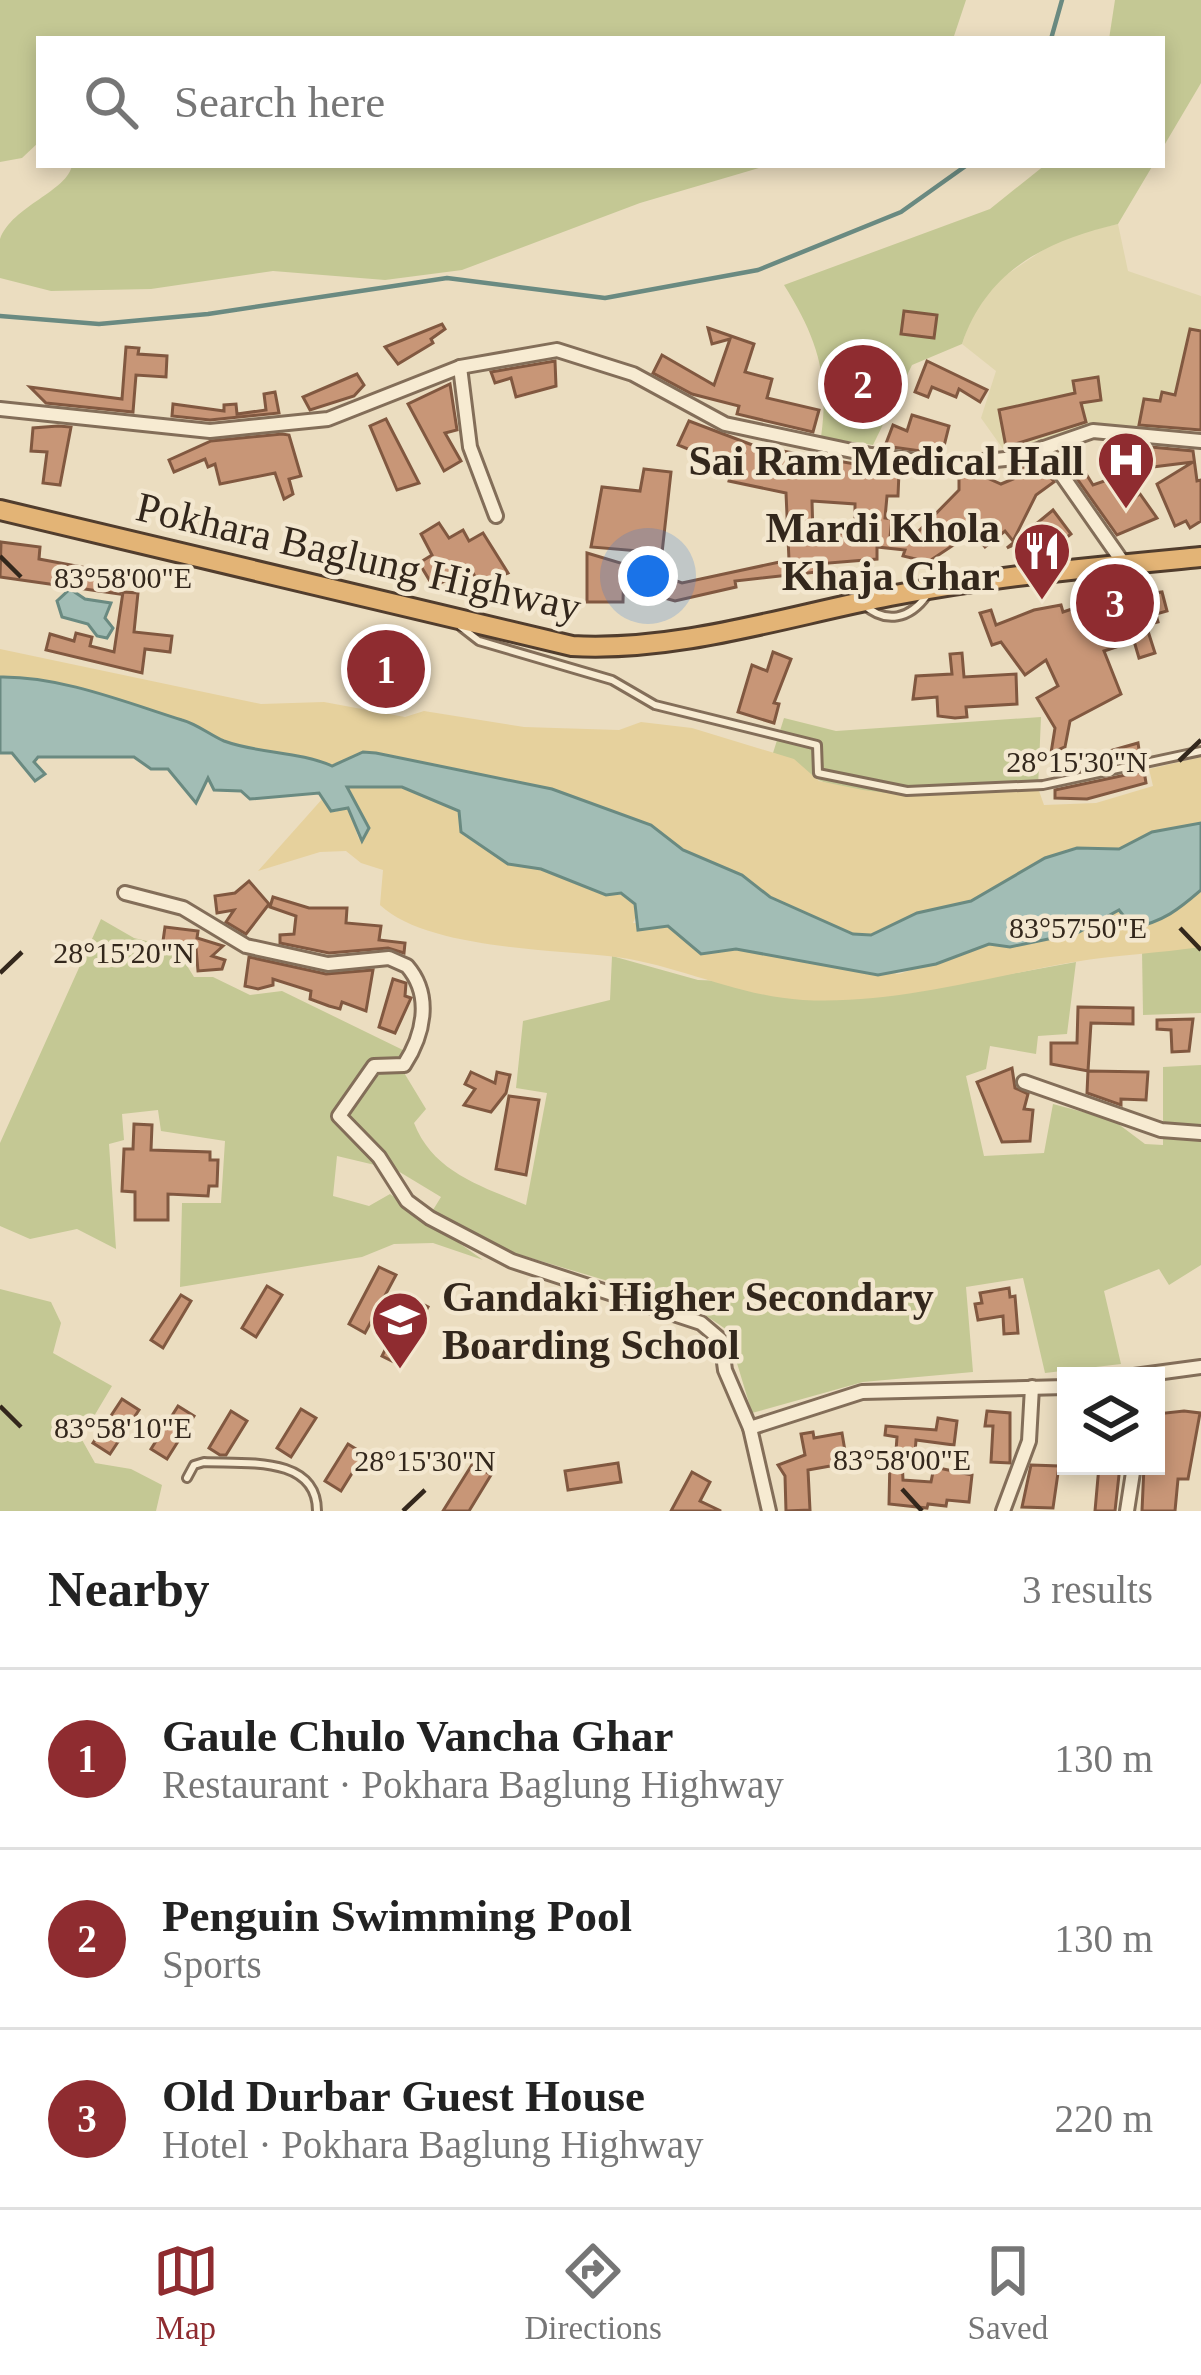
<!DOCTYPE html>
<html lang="en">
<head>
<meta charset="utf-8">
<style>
  body { margin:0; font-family:Georgia,serif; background:#f2f2f2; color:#222 }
  .controls { position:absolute; right:36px; bottom:36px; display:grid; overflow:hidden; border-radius:0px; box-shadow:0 6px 18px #0003 }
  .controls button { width:108px; height:108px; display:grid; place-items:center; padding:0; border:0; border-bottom:3px solid #e0e0e0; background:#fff; color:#222; font:60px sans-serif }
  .you { position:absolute; left:648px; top:576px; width:42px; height:42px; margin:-30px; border:9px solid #fff; border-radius:50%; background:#1a73e8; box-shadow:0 0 0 18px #1a73e833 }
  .badge { display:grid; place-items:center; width:78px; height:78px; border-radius:50%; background:#8f2c30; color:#fff; font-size:39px; font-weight:700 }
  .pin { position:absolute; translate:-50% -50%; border:6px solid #fff; box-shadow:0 3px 12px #0006 }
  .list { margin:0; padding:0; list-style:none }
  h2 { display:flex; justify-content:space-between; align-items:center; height:156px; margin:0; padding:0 48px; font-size:51px }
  h2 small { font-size:39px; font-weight:400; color:#767676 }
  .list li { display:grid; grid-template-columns:78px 1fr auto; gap:36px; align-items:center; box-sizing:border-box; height:180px; padding:0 48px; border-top:3px solid #e0e0e0 }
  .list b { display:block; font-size:45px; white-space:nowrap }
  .list p { margin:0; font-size:39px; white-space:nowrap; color:#767676 }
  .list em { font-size:39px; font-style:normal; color:#767676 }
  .icon { flex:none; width:66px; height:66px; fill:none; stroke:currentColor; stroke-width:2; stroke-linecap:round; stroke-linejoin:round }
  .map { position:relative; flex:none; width:1201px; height:1511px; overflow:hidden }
  .search { position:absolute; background:#fff; box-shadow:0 6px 18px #0003; left:36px; right:36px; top:36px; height:132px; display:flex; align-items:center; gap:30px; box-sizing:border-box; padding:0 42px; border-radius:0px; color:#767676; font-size:45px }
  .sheet { height:696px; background:#fff }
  nav { display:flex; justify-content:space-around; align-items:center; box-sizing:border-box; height:168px; border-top:3px solid #e0e0e0; background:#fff; font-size:33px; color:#767676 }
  nav a { display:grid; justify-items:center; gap:6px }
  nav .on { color:#8f2c30 }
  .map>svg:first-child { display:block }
  .farmland { fill:#e0d6ad }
  .green { fill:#c4c894 }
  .sand { fill:#e6d19d }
  .water { fill:#a2bdb5; stroke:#6a8a81; stroke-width:3 }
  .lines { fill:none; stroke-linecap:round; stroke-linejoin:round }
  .stream { stroke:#6a8a81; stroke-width:4.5 }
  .building { fill:#c89677; stroke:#815840; stroke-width:3; fill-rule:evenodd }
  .service-casing { stroke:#836e59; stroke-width:12 }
  .minor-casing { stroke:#836e59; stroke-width:18 }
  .trunk-casing { stroke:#513d2d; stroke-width:24 }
  .service { stroke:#f7ebd2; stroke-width:6 }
  .minor { stroke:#f7ebd2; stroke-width:12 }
  .trunk { stroke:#e3b476; stroke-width:18 }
  .ticks { fill:none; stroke:#33271c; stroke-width:4.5 }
  .labels { text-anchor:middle; stroke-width:9; stroke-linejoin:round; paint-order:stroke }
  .poi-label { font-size:42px; font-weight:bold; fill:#33271c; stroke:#f3e7cf; text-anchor:end }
  .street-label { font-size:42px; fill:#33271c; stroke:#f3e7cf }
  .ticks-label { font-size:30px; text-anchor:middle; fill:#33271c; stroke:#f3e7cf; stroke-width:9; stroke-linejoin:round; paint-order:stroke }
</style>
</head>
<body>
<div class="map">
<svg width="1201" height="1511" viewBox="0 0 1201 1511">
  <rect width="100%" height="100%" fill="#ebddc0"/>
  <path class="farmland" d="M1118,224L1128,271L1201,296V388L1184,436L1098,426L1008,456L981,418L996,371L962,344L974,308L993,284L1062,237Z"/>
  <g class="green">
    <path d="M0,0H966L953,39H39V142L22,158L0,162Z"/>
    <path d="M1115,0H1201V83L1162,149V39H1109Z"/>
    <path d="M72,165H769L640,203L462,270L385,280L273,271L151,289L51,291L0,278C0,268 0,249 0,239C12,206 68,191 72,165Z"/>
    <path d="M1045,165H1153L1118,224C1046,241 987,270 962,344L912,365L873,445L821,437C830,375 816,336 784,285L990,209Z"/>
    <path d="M1041,717L1038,788C970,793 886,809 821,781C803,773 793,759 773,753L784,718L836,731Z"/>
    <path d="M101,919L134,938L176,948L194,977H213L250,995L282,991L405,1051L400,1062L372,1060L347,1089L333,1117L375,1165L337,1156L333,1196L369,1206L390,1194L483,1260L433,1243L394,1244L362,1257L180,1287L182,1203H221L225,1141L161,1131L158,1110L122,1114L124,1140L109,1144L116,1249L77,1229L30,1239L0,1226V1143Z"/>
    <path d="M1201,947V1013L1143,1015L1142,951Z"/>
    <path d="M612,956L698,980L928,989L1076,962L1067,1034L1038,1036L1036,1054L990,1046L986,1069L966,1076L984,1156L1044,1153L1053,1104L1113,1120L1145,1144L1163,1145V1067L1201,1065V1265L1169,1285L1159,1269L1104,1291L1121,1364L1045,1373L1023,1278L966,1287L973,1372L863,1382L752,1413L727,1330L692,1306L507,1251L433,1210L441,1197L393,1168L348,1113L376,1070L403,1071L426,1109L414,1123C433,1172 481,1186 526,1205L547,1093L516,1088L523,1021L610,1000Z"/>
    <path d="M0,1289L51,1302L61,1323L53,1353L112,1386L81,1438L95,1463L131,1469L162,1485L156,1511H0Z"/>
  </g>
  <g class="sand">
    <path d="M0,649L261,704L324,702L405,717L424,711L524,727L619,730L641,722L692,728L794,759L819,781L863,790L903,795L1038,788L1044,805L1096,803L1153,786L1149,769L1201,757V823L1152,832L1119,849L1077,848L1045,858L971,901L917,913L870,935L853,934L770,897L742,875L687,852L639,821L552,789L363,752L332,766C299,751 260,754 224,741C210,735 197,724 182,720C125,702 60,676 0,677Z"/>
    <path d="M388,785L420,791L459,811L463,835L508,864L541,869L606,895H627L638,912L633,923L668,926L701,954L736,949L899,974L989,944L1010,947L1077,933L1119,910L1133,927C1163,921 1178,910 1201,890V947C1159,953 1116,955 1074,962C987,977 893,1005 803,1000C735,996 675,963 608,956C546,949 426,948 380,905L383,870L361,863L346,851L320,852L258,871L323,798L335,812L348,807L359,840L353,796L346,787Z"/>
  </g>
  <g class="water">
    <path d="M70,589L85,599L111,603L105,618L113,628L107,638L97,636L88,624L62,617L57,601Z"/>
    <path d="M0,677C60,676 125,702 182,720C197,724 210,735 224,741C259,754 299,751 332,766L363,752L376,753L552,789L651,825L683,850L742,875L770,897L853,934L871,935L917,913L971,901L1045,858L1077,848L1119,849L1152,832L1201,823V890C1178,910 1164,921 1133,928L1119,910L1077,933L1010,947L989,944L936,964L878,975L736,949L701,954L668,926L638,930L635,904L621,893L606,895L541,869L508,864L461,832L459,811L402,787H347L369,828L362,841L348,808L331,811L319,793L250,799L241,791L214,790L208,778L196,803L168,769H151L134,757H38L34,762L45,774L35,781L12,753H0Z"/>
  </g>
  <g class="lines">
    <g class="stream">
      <path d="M1051,39L1062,0"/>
      <path d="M0,316L99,324L208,314L447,278L605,298L758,270L901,212L967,165"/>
    </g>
  </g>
  <g class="building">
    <path d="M904,311L937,315L934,338L901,334Z"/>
    <path d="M442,324L445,329L431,339L433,343L398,364L385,347Z"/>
    <path d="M708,328L754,344L745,372L772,379L767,398L819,410L813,432L737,414L739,406L692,394L653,373L662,355L714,385L730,339L712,344Z"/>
    <path d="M1190,329L1201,331V430L1139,425L1144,399L1160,401L1162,392L1175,395Z"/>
    <path d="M126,347L139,348L138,354L167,356L166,377L136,375L133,412L46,403L30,387L122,399Z"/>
    <path d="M555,361L556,386L516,397L511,378L495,383L491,372Z"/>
    <path d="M927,361L987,390L980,402L959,389L956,397L932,387L928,397L915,392Z"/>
    <path d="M357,374L364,385L354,396L310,410L303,397Z"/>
    <path d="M1098,377L1101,400L1081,403L1086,422L1006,447L999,410L1075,393L1073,381Z"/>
    <path d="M450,384L457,430L445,433L461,461L444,471L408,404Z"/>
    <path d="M275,392L279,413L210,420L172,416L173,404L224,411V405L236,404L237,414L266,410L264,394Z"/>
    <path d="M912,415L949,426L942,454L885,446L893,425L907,431Z"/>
    <path d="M386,419L419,483L397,490L370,426Z"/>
    <path d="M689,421L755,446L899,472L898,496H887L885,518L892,519L890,537L909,541L959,490V474L976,473L1001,484L1013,479L1011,470L1041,463L1054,482L1036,495L1013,541L1005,531L985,547L973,532L928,562L903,556L905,550L877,547V559L816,564L817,572L735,581L736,587L675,601L657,596L663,576L682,583L789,560L786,493L729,481L730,477L717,472L720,462L678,445ZM812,501L855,504V532L813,535Z"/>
    <path d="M58,426L71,427L60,485L43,483L47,452L31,451L33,428Z"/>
    <path d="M282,434L289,435L301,476L289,479L293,494L284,499L275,473L220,484L215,464L208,467L205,459L174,472L169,460L211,441Z"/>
    <path d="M1140,446L1193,451L1197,481L1201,480V521L1190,528L1186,521L1175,526L1157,484L1193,462L1120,471L1117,449Z"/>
    <path d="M1073,453L1093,485L1119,476L1128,501L1140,494L1157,518L1117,535L1063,459Z"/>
    <path d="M644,469L671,472L662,553L591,547L602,487L640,491Z"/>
    <path d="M1053,510L1071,534L1061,542L1051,528L1007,548Z"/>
    <path d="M439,523L449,538L463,530L469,541L483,533L508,573L479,583L471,570L433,586L419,563L432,555L421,534Z"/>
    <path d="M1,542L40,547L39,559L124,575L120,594L0,577Z"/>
    <path d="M587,553L624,564L623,602H587Z"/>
    <path d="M123,592L138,593L134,632L172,636L170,652L145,649L142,673L46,650L50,634L74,641L76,633L92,637L90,646L114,652Z"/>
    <path d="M1162,592L1167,611L1156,614L1158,622L1146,625L1155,653L1139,658L1134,641L1104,651L1121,694L1070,721L1065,747L1051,753L1055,728L1037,698L1058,686L1046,660L1025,675L1001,642L992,645L980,613L991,610L996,625L1034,610L1061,605L1063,612L1099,600Z"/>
    <path d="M773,652L791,659L774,703L779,704L774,723L738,712L752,665L767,671Z"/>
    <path d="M962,653L964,677L1016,674L1017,704L966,707L967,717L955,718L938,716L937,697L913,699L916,676L952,674L950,654Z"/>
    <path d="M1138,743L1140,756L1055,775L1054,759L1092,756Z"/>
    <path d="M1144,771L1146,783L1087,799L1055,798V790Z"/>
    <path d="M249,881L269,904L246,934L226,922L234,910L217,913L215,896L235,893Z"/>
    <path d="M273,897L309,908H347L346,923L381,926L379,940L405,943L404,953L388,948L329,953L280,943V935L294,934L296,916L270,907Z"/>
    <path d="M165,927L198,931L197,938L223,946L212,956L225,960L222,969L198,971L196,948L163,941Z"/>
    <path d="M249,957L326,974L373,970L366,1011L342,1002L340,1009L329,1006L310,999L311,991L273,979V985L258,989L245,986Z"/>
    <path d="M393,979L406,983L405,996L411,998L395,1033L379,1027Z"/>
    <path d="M1078,1007L1133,1008V1024L1091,1023L1088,1071L1051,1064V1043H1077Z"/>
    <path d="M1193,1019L1189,1051L1172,1052L1171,1030L1157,1029V1020Z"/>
    <path d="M1012,1068L1015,1088L1028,1094L1024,1109L1033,1110L1030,1141L1002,1142L977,1082Z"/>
    <path d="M1088,1071L1148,1072L1146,1100L1121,1099V1105L1087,1093Z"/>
    <path d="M471,1072L495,1083L497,1072L510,1075L506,1093L491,1112L464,1105L475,1089L465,1084Z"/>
    <path d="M509,1096L539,1100L526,1175L496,1169Z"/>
    <path d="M134,1124L152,1125L151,1150L210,1152V1160H218L217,1186H209L208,1196L168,1194V1220H135V1192L122,1191L124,1149H133Z"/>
    <path d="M379,1267L396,1275L365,1333L349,1324Z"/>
    <path d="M267,1286L282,1295L256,1337L242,1328Z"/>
    <path d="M1009,1288L1010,1297L1015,1296L1018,1333L1004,1334L1003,1316L978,1320L975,1304L982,1303L980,1293Z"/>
    <path d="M181,1295L191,1301L163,1348L151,1340Z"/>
    <path d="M411,1298L428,1307L398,1364L382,1356Z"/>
    <path d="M122,1399L139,1410L110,1454L93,1443Z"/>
    <path d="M178,1406L194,1416L167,1459L151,1449Z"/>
    <path d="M301,1409L316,1418L291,1457L277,1448Z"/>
    <path d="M231,1411L247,1421L226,1455H220L209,1448Z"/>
    <path d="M987,1411L1010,1413V1463L991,1462L993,1426H985Z"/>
    <path d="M1184,1411L1200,1413L1188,1479H1178L1175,1511H1142L1144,1466H1156V1414Z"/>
    <path d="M938,1418L957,1421L954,1445L916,1440L915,1453L896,1451L897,1437L885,1435L886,1426L936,1430Z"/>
    <path d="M813,1432L814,1438L842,1433L847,1463L808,1470L810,1510L786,1511L785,1476L778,1465L805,1455L801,1434Z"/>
    <path d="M348,1444L364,1454L341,1491L325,1481Z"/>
    <path d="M890,1458H902L903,1480L931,1482L934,1467L972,1475L969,1502L947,1500L946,1506L928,1504L927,1508L889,1504Z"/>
    <path d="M473,1463L491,1475L469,1511H443Z"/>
    <path d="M618,1463L621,1482L568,1490L565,1471Z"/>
    <path d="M1031,1465L1059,1466L1053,1508L1022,1507Z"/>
    <path d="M1099,1466H1120L1115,1511H1095Z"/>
    <path d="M692,1472L710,1482L700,1501L721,1511H671Z"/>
  </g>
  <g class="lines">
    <defs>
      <g id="service">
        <path d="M863,604C886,625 910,619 927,595"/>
        <path d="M461,627L479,641L612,680L655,705L817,745L818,773L907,791L1043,785L1201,751"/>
        <path d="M187,1478L194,1465L204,1462C244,1464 317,1455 317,1511"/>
      </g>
      <g id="minor">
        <path d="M460,367L470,447L496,516"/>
        <path d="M0,409L210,431L328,419L460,367L557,350L633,374L725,424L871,455L947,465L1015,458L1093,431L1201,441"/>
        <path d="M1043,448L1124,564"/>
        <path d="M125,893L183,908L246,946L328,964L389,958L407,966C433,996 423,1036 404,1065L374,1066L339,1116L379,1157L407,1201L430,1218L512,1261L701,1323L721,1340L725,1370L750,1428L769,1511"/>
        <path d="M1024,1082L1161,1130L1201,1133"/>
        <path d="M1134,1376L1201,1367"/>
        <path d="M750,1428L862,1392L1066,1387"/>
        <path d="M1003,1511L1029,1441L1032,1387"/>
        <path d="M1127,1511L1134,1466"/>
      </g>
      <path id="trunk" d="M0,510L572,646C678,652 787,616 890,596C993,576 1097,567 1201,557"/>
    </defs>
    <use href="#service" class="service-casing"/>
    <use href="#minor" class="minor-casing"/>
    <use href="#trunk" class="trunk-casing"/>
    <use href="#service" class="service"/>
    <use href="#minor" class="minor"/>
    <use href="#trunk" class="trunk"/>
  </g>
  <path class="ticks" d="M0,556L21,577M1179,761L1201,740M1180,928L1201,950M0,973L22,952M0,1406L21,1427M902,1489L922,1511M403,1511L425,1490"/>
  <defs>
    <symbol id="hospital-pin" viewBox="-11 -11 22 30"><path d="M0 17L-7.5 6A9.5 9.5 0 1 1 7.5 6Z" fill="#8f2c30" stroke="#f3e7cf"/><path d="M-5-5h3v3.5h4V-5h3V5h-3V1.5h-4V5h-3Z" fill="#fff"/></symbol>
    <symbol id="restaurant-pin" viewBox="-11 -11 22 30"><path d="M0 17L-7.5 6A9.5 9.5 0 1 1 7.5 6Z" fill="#8f2c30" stroke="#f3e7cf"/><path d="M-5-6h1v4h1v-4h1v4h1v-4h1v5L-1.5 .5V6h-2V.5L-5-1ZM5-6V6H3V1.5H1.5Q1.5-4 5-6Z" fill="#fff"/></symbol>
    <symbol id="school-pin" viewBox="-11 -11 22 30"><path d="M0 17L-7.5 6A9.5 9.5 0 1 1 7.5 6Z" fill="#8f2c30" stroke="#f3e7cf"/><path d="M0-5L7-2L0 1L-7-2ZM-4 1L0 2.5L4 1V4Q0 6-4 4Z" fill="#fff"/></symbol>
  </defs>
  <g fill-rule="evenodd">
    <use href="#hospital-pin" x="1093" y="427" width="66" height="90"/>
    <use href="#restaurant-pin" x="1009" y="518" width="66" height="90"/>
    <use href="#school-pin" x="367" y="1287" width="66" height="90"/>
  </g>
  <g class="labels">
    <g class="poi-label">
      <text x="1084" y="475">Sai Ram Medical Hall</text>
      <text x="1000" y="542">Mardi Khola<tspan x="1000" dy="48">Khaja Ghar</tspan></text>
      <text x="442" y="1311" text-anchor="start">Gandaki Higher Secondary<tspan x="442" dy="48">Boarding School</tspan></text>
    </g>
    <g class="street-label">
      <text transform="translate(359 556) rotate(13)" y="15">Pokhara Baglung Highway</text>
    </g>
  </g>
  <g class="ticks-label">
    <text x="123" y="588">83°58'00"E</text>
    <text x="1077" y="772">28°15'30"N</text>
    <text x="1078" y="938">83°57'50"E</text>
    <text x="124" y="963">28°15'20"N</text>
    <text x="123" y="1438">83°58'10"E</text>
    <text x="902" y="1470">83°58'00"E</text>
    <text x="425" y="1471">28°15'30"N</text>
  </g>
</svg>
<div class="controls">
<button><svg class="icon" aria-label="layers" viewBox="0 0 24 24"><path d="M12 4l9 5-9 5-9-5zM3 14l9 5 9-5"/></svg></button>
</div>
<div class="you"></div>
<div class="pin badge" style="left:386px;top:669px">1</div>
<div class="pin badge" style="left:863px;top:384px">2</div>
<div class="pin badge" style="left:1115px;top:603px">3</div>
<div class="search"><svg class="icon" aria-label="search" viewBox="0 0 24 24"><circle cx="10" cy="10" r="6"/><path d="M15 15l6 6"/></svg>Search here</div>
</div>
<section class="sheet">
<h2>Nearby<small>3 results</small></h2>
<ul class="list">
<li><span class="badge">1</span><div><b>Gaule Chulo Vancha Ghar</b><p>Restaurant · Pokhara Baglung Highway</p></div><em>130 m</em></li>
<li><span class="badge">2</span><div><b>Penguin Swimming Pool</b><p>Sports</p></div><em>130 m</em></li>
<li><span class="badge">3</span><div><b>Old Durbar Guest House</b><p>Hotel · Pokhara Baglung Highway</p></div><em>220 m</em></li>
</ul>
</section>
<nav>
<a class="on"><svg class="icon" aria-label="map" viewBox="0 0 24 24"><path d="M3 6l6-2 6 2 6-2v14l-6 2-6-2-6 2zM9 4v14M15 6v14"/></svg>Map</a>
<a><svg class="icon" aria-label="directions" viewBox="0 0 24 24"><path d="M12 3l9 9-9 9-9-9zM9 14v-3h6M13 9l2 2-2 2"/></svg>Directions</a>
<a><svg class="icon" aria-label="saved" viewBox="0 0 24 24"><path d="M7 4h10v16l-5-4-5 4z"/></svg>Saved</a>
</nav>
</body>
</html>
